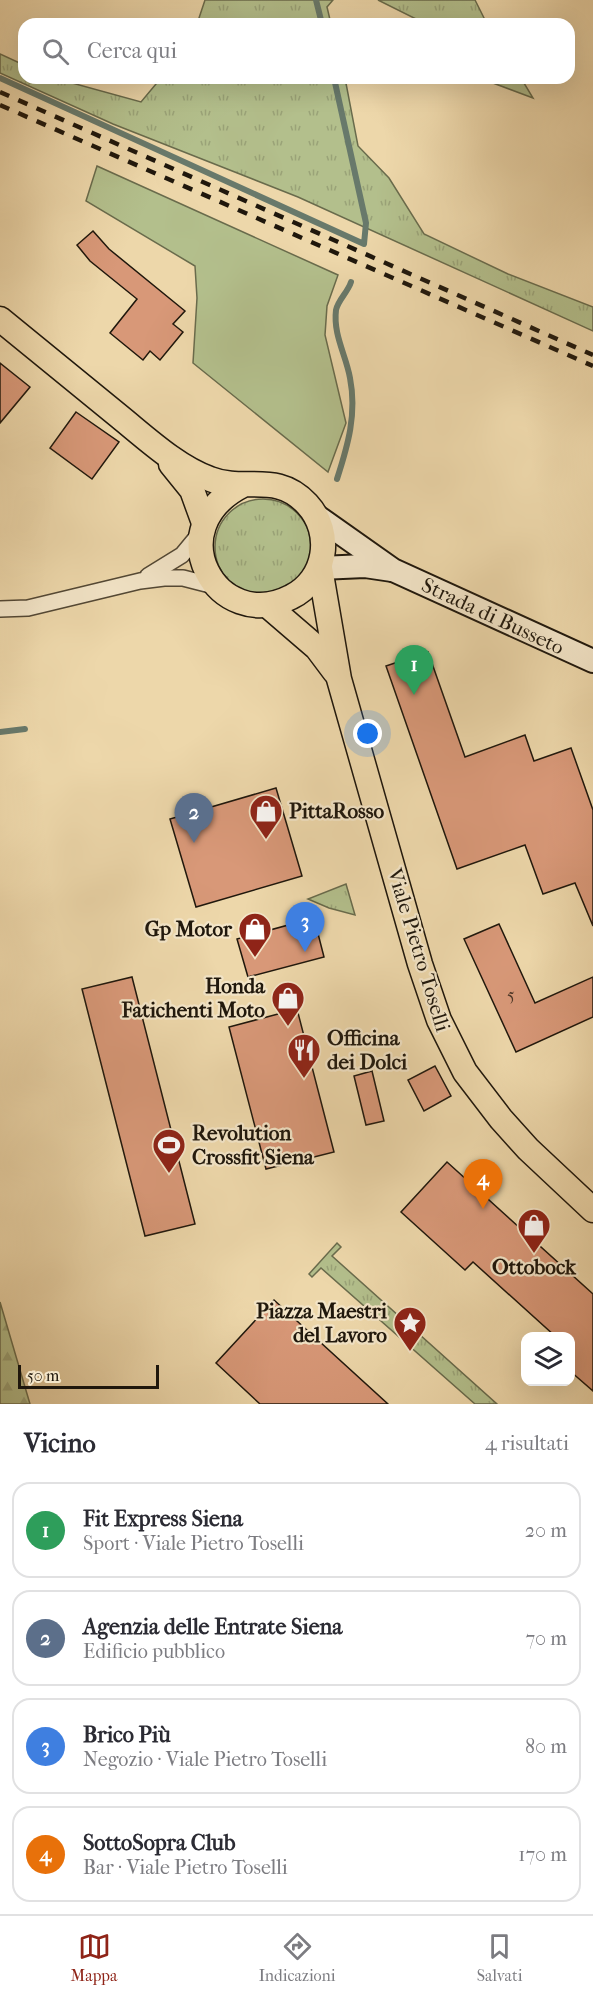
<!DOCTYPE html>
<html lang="it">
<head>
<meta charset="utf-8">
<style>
  body { margin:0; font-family:"IM FELL French Canon",serif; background:#f2f2f3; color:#2b2b33 }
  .controls { position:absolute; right:18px; bottom:18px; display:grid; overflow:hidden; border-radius:12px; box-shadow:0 6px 24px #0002 }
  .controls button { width:54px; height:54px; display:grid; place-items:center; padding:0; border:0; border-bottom:2px solid #e1e1e2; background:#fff; color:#2b2b33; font:30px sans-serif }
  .scale { position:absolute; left:18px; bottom:15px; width:141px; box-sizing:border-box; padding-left:6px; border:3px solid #1f170c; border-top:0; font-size:16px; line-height:21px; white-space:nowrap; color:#1f170c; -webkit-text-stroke:4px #f3e5c8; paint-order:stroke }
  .you { position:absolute; left:368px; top:734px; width:21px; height:21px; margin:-15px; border:4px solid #fff; border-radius:50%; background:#1a73e8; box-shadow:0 0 0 9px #1a73e833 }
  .badge { display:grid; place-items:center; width:39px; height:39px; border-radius:50%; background:#8f2418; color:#fff; font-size:20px; font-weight:700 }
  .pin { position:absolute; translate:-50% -50px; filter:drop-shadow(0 2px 3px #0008) }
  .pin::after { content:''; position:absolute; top:32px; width:21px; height:18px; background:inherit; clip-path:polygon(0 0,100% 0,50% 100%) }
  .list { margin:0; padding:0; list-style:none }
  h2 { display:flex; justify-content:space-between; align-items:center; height:78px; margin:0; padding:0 24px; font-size:26px }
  h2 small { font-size:20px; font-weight:400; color:#7c7c81 }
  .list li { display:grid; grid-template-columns:39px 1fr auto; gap:18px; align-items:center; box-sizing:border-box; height:96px; margin:0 12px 12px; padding:0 12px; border:2px solid #e1e1e2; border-radius:18px }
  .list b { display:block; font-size:22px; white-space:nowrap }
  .list p { margin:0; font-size:20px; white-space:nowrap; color:#7c7c81 }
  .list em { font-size:20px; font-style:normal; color:#7c7c81 }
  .icon { flex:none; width:33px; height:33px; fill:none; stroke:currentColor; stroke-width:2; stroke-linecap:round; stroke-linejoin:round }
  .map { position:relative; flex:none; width:593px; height:1404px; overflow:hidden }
  .search { position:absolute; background:#fff; box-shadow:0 6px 24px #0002; left:18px; right:18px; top:18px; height:66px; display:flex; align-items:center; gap:15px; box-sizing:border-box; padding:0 21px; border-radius:18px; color:#7c7c81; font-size:22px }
  .sheet { height:510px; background:#fff }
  nav { display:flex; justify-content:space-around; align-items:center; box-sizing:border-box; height:84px; border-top:2px solid #e1e1e2; background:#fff; font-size:16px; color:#7c7c81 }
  nav a { display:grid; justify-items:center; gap:3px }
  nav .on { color:#8f2418 }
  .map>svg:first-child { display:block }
  .grass { fill:url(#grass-tufts); stroke:#696b4c; stroke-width:1.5 }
  .forest { fill:url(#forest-firs); stroke:#696b4c; stroke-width:1.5 }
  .garden { fill:#b3bf8c; stroke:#696b4c; stroke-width:1.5 }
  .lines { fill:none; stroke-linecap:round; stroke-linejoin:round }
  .stream { stroke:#68796b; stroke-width:6 }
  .building { fill:#d89878; stroke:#1f170c; stroke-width:1.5 }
  .street-casing { stroke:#524734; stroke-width:18 }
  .secondary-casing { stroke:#1f170c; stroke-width:26 }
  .primary-casing { stroke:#1f170c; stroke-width:27 }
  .street { stroke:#f3e5c8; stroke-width:15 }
  .secondary { stroke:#f3e5c8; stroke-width:22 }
  .primary { stroke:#edd7aa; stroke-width:24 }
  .rail { stroke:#1f170c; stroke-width:4.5; stroke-dasharray:10 10; stroke-linecap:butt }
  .labels { text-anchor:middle; stroke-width:4.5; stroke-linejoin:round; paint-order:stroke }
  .number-label { font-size:18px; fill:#4d3727 }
  .street-label { font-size:21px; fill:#1f170c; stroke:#f3e5c8 }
  .poi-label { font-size:21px; font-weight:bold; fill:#1f170c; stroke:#f3e5c8; text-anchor:start }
</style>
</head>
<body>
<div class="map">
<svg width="593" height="1404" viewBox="0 0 593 1404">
  <defs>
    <pattern id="grass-tufts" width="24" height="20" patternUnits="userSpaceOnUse" patternTransform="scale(1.5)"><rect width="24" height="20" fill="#b3bf8c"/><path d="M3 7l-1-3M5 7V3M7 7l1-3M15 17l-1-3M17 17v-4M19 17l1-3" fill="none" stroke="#9aa378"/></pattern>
    <pattern id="forest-firs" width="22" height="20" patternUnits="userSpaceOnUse" patternTransform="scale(1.5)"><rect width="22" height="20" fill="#b3bf8c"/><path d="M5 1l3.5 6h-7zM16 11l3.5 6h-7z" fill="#9aa378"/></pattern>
  </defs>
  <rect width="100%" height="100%" fill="#edd7aa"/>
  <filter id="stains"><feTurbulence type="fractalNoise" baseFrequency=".00333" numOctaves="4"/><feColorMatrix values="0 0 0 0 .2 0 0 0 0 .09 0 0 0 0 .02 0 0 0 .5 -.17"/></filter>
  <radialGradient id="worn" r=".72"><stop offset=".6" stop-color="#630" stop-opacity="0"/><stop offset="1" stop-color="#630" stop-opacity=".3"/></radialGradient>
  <g class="grass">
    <path d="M205,0H333L327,7L331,24H197Z"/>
    <path d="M378,0H475L487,24H426Z"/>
    <path d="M0,54L24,65V78H54L141,102L161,78H345L358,146L389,178L424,234L508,274L593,307V331L298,197L113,124L0,73Z"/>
    <path d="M483,78H521L533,98L485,80Z"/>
    <circle cx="263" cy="547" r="48"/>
    <path d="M346,884L355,915L329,908L308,899Z"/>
    <path d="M337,1243L341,1247L332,1256L497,1404H475L321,1268L312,1277L309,1274Z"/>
  </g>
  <path class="forest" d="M0,1302L30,1404H0Z"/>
  <path class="garden" d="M97,166L338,275L327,306L325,335L346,423L328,472L193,363L197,298L195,266L86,201Z"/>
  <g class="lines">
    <g class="stream">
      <path d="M316,0L322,24"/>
      <path d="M0,78L364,244L366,223L334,78"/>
      <path d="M337,479C348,445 357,414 350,378C346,355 333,335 336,310C338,300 348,292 351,282"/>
      <path d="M0,732L25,729"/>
    </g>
  </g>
  <g class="building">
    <path d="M93,231L109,249L185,311L173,324L183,332L160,360L150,351L143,360L110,333L137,299L90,261L77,245Z"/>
    <path d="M0,363L30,387L0,423Z"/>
    <path d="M76,412L119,442L92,479L50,448Z"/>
    <path d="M428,652L465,757L525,735L534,761L571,748L593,810V926L575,883L543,894L525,845L457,869L386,666Z"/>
    <path d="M276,788L302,876L196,907L170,819Z"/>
    <path d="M314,918L324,957L248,977L237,939Z"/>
    <path d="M499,924L535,1003L593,977V1017L516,1052L464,939Z"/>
    <path d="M132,977L195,1224L145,1236L82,989Z"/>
    <path d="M297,1009L334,1152L266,1169L229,1027Z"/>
    <path d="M435,1066L451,1096L424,1111L408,1080Z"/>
    <path d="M372,1071L384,1121L366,1125L354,1076Z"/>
    <path d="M447,1162L593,1294V1391L570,1371V1336H555L473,1262L465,1270L401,1212Z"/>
    <path d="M274,1300L388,1404H260L216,1363Z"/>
  </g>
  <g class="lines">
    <defs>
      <g id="street">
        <path d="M148,576L182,555L201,532"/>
        <path d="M0,609L28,608L140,581L164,578H183L218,587"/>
      </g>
      <g id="secondary">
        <path d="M315,515L393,570L593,661"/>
        <path d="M320,568L365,566L392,570"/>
      </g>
      <g id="primary">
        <path d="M0,319C40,352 80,384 120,417C147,439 177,467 210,479C246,493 276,471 307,504C334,533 326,580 291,597C217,635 157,528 243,485"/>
        <path d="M171,464L192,490L204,523"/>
        <path d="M320,568L339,679L420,964L439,1020L465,1072L501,1119L528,1149L593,1210"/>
        <path d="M267,605L317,648L335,672"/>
      </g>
    </defs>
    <use href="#street" class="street-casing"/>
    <use href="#secondary" class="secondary-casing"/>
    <use href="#primary" class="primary-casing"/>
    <use href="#street" class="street"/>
    <use href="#secondary" class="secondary"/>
    <use href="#primary" class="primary"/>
    <g class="rail">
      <path d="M0,92L593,355"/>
      <path d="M0,105L593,366"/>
    </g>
  </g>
  <defs>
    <symbol id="shop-pin" viewBox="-11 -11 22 30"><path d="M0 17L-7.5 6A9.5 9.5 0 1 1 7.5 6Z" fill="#8f2418" stroke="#f3e5c8"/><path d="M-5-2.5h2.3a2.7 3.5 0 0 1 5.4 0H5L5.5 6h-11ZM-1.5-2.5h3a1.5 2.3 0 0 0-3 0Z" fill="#fff"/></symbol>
    <symbol id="restaurant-pin" viewBox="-11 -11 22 30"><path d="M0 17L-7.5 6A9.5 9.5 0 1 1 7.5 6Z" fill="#8f2418" stroke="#f3e5c8"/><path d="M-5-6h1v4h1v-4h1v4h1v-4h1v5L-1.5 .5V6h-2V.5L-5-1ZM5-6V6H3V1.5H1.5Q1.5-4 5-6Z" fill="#fff"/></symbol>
    <symbol id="stadium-pin" viewBox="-11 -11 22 30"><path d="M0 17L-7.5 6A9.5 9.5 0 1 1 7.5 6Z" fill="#8f2418" stroke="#f3e5c8"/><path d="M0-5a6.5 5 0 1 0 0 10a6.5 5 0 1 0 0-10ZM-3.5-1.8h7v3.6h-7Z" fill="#fff"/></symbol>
    <symbol id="sight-pin" viewBox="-11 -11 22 30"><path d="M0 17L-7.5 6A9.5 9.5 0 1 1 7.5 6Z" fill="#8f2418" stroke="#f3e5c8"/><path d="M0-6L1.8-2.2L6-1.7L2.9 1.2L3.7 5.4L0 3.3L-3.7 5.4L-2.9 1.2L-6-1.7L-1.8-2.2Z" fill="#fff"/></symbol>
  </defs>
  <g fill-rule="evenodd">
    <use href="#shop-pin" x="247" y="792" width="38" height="52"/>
    <use href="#shop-pin" x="236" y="910" width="38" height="52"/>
    <use href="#shop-pin" x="269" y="979" width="38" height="52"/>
    <use href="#restaurant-pin" x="285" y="1031" width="38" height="52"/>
    <use href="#stadium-pin" x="150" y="1126" width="38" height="52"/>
    <use href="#shop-pin" x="515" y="1206" width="38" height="52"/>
    <use href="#sight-pin" x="391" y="1304" width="38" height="52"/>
  </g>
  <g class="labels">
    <g class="number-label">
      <text x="511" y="1001">5</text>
    </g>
    <g class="street-label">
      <text transform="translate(493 616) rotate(25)" y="7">Strada di Busseto</text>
      <text transform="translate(419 950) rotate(73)" y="7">Viale Pietro Toselli</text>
    </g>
    <g class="poi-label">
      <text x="289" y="818">PittaRosso</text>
      <text x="232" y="936" text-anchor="end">Gp Motor</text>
      <text x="265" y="993" text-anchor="end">Honda<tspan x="265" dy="24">Fatichenti Moto</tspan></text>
      <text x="327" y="1045">Officina<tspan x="327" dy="24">dei Dolci</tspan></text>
      <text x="192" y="1140">Revolution<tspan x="192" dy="24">Crossfit Siena</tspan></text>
      <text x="534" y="1274" text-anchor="middle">Ottobock</text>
      <text x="387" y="1318" text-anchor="end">Piazza Maestri<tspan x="387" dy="24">del Lavoro</tspan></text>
    </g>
  </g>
  <rect width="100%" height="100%" filter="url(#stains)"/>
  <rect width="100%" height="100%" fill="url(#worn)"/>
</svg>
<div class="controls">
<button><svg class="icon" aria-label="layers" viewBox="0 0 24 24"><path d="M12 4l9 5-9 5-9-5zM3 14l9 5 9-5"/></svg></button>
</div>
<div class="scale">50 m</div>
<div class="you"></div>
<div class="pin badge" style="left:414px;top:695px;background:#2e9e5b">1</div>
<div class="pin badge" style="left:194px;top:843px;background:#5c6f8a">2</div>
<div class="pin badge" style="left:305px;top:952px;background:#3f7fe0">3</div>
<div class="pin badge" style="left:483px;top:1209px;background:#e8710a">4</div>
<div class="search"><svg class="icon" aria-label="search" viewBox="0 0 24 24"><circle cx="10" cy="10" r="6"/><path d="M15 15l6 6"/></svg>Cerca qui</div>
</div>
<section class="sheet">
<h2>Vicino<small>4 risultati</small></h2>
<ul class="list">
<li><span class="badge" style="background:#2e9e5b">1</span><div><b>Fit Express Siena</b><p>Sport · Viale Pietro Toselli</p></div><em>20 m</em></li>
<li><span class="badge" style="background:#5c6f8a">2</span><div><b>Agenzia delle Entrate Siena</b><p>Edificio pubblico</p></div><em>70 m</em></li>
<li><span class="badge" style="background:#3f7fe0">3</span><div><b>Brico Più</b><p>Negozio · Viale Pietro Toselli</p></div><em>80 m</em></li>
<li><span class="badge" style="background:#e8710a">4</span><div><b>SottoSopra Club</b><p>Bar · Viale Pietro Toselli</p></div><em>170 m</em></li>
</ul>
</section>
<nav>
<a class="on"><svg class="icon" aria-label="map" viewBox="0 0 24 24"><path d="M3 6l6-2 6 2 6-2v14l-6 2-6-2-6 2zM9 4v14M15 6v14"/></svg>Mappa</a>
<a><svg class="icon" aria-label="directions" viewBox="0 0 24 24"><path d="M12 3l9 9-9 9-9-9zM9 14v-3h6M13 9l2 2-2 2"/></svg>Indicazioni</a>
<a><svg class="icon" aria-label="saved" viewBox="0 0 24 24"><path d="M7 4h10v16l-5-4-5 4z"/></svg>Salvati</a>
</nav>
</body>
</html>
